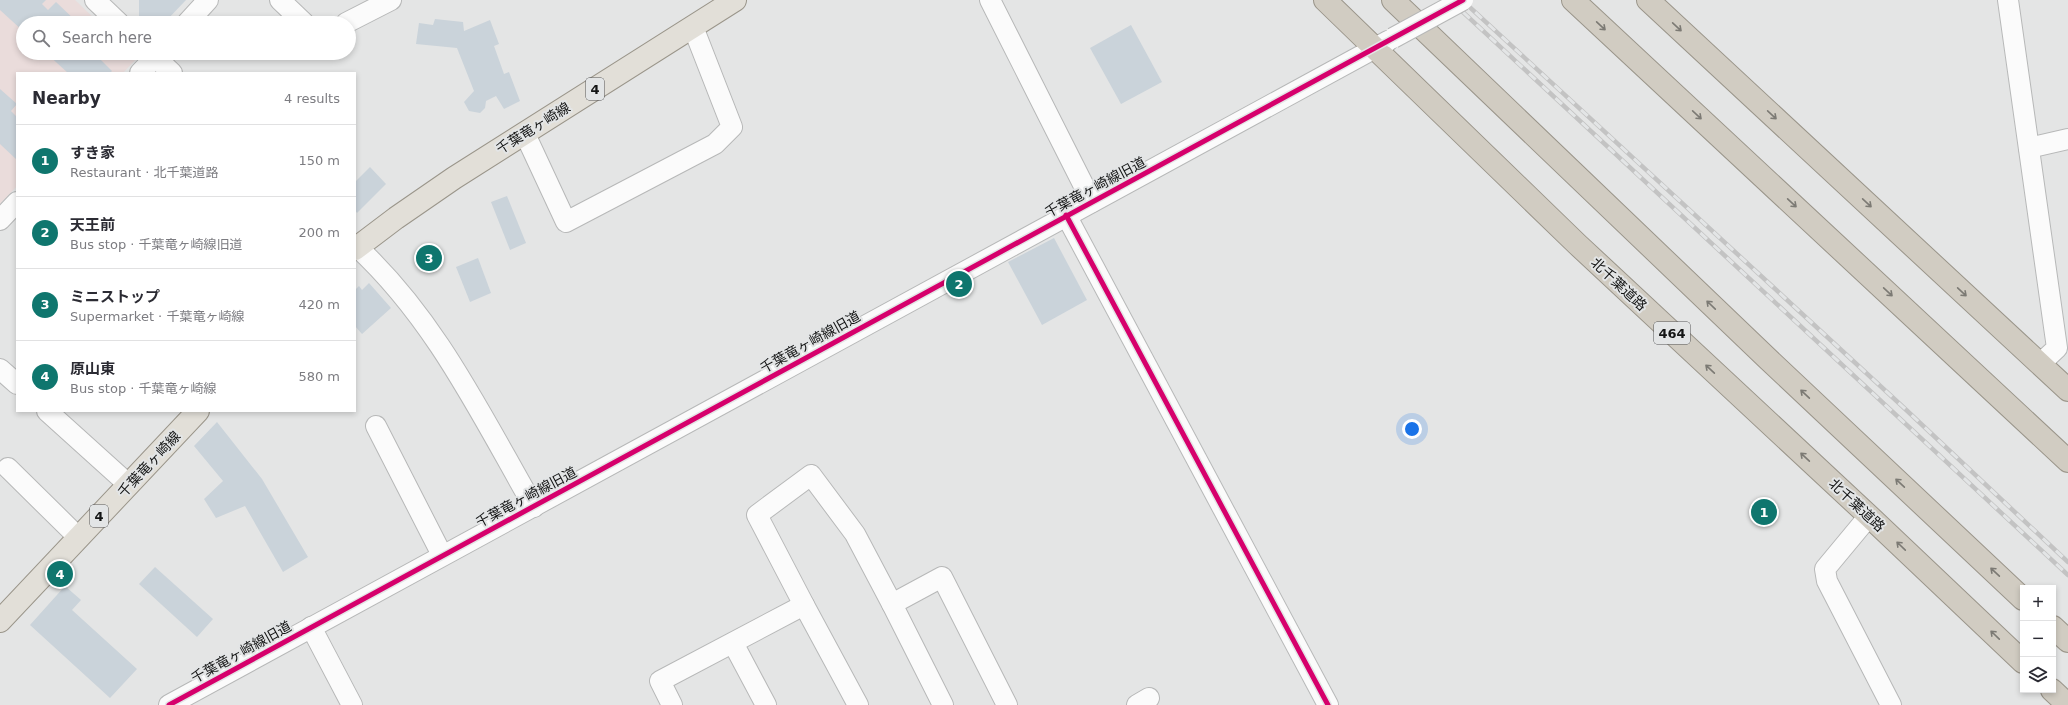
<!DOCTYPE html>
<html lang="en">
<head>
<meta charset="utf-8">
<style>
  body { margin:0; font-family:"DejaVu Sans","Noto Sans JP",sans-serif; background:#f2f2f3; color:#2b2b33 }
  .controls { position:absolute; right:12px; bottom:12px; display:grid; overflow:hidden; border-radius:0px; box-shadow:0 2px 6px #0003 }
  .controls button { width:36px; height:36px; display:grid; place-items:center; padding:0; border:0; border-bottom:1px solid #e1e1e2; background:#fff; color:#2b2b33; font:20px sans-serif }
  .you { position:absolute; left:1412px; top:429px; width:14px; height:14px; margin:-10px; border:3px solid #fff; border-radius:50%; background:#1a73e8; box-shadow:0 0 0 6px #1a73e833 }
  .badge { display:grid; place-items:center; width:26px; height:26px; border-radius:50%; background:#0f766e; color:#fff; font-size:13px; font-weight:700 }
  .pin { position:absolute; translate:-50% -50%; border:2px solid #fff; box-shadow:0 1px 4px #0006 }
  .list { margin:0; padding:0; list-style:none }
  h2 { display:flex; justify-content:space-between; align-items:center; height:52px; margin:0; padding:0 16px; font-size:17px }
  h2 small { font-size:13px; font-weight:400; color:#7c7c81 }
  .list li { display:grid; grid-template-columns:26px 1fr auto; gap:12px; align-items:center; box-sizing:border-box; height:72px; padding:0 16px; border-top:1px solid #e1e1e2 }
  .list b { display:block; font-size:15px; white-space:nowrap }
  .list p { margin:0; font-size:13px; white-space:nowrap; color:#7c7c81 }
  .list em { font-size:13px; font-style:normal; color:#7c7c81 }
  .icon { flex:none; width:22px; height:22px; fill:none; stroke:currentColor; stroke-width:2; stroke-linecap:round; stroke-linejoin:round }
  .map { position:relative; flex:none; width:2068px; height:705px; overflow:hidden }
  .search { position:absolute; background:#fff; box-shadow:0 2px 6px #0003; left:16px; top:16px; width:340px; height:44px; display:flex; align-items:center; gap:10px; box-sizing:border-box; padding:0 14px; border-radius:22px; color:#7c7c81; font-size:15px }
  .panel { position:absolute; background:#fff; box-shadow:0 2px 6px #0003; left:16px; top:72px; width:340px; height:340px; border-radius:0px }
  .map>svg:first-child { display:block }
  .education { fill:#eadcdb }
  .building { fill:#cad3da }
  .lines { fill:none; stroke-linecap:round; stroke-linejoin:round }
  .minor-casing { stroke:#b7b8b8; stroke-width:22 }
  .major-casing { stroke:#9a958a; stroke-width:24 }
  .highway-casing { stroke:#9a958a; stroke-width:24 }
  .minor { stroke:#fbfbfb; stroke-width:20 }
  .major { stroke:#e2dfd8; stroke-width:22 }
  .highway { stroke:#d1ccc2; stroke-width:22 }
  .rail-casing { stroke:#c3c3c3; stroke-width:4.5 }
  .rail { stroke:#e3e5e6; stroke-width:3; stroke-dasharray:9; stroke-linecap:butt }
  .minor-bridge-casing { stroke:#b7b8b8; stroke-width:22; stroke-linecap:butt }
  .minor-bridge { stroke:#fbfbfb; stroke-width:20 }
  .cycleway-casing { stroke:#e3e5e6; stroke-width:8 }
  .cycleway { stroke:#d6006c; stroke-width:5 }
  .oneway { stroke:#7c7a74 }
  .labels { text-anchor:middle; stroke-width:4; stroke-linejoin:round; paint-order:stroke }
  .shield { fill:#e3e5e6; stroke:#525354; stroke-width:1 }
  .shield-label { font-size:13px; font-weight:bold; fill:#141515 }
  .street-label { font-size:14px; fill:#141515; stroke:#e3e5e6 }
</style>
</head>
<body>
<div class="map">
<svg width="2068" height="705" viewBox="0 0 2068 705">
  <rect width="100%" height="100%" fill="#e4e5e5"/>
  <path class="education" d="M0,0H75L99,23H23V53H131L137,58L123,73H17V186L0,204Z"/>
  <g class="building">
    <path d="M0,0H46L42,4L48,10L56,2L78,23H23V31L0,10Z"/>
    <path d="M139,0H186L164,23H145L139,17Z"/>
    <path d="M435,19L463,22L464,31L490,20L499,44L494,46L504,74L509,72L520,101L504,109L496,96L486,101L485,108L480,113L469,111L464,102L474,91L457,48L416,44L419,23L433,25Z"/>
    <path d="M1131,25L1162,82L1121,104L1090,48Z"/>
    <path d="M46,53H94L112,71L110,73H68Z"/>
    <path d="M0,89L17,104L11,111L17,117V160L0,144Z"/>
    <path d="M370,167L386,184L357,213L355,210V182Z"/>
    <path d="M507,196L526,243L510,250L491,202Z"/>
    <path d="M1054,238L1087,300L1042,325L1008,262Z"/>
    <path d="M478,258L491,293L470,302L456,267Z"/>
    <path d="M369,283L391,308L362,334L355,326V290L359,286L362,290Z"/>
    <path d="M217,422L262,479L308,557L283,572L245,506L216,518L204,499L223,481L194,446Z"/>
    <path d="M155,567L213,619L197,637L139,584Z"/>
    <path d="M65,586L81,600L72,610L137,669L110,698L30,625Z"/>
  </g>
  <g class="lines">
    <defs>
      <g id="minor">
        <path d="M95,0L119,23"/>
        <path d="M280,0L304,23"/>
        <path d="M990,0L1092,202"/>
        <path d="M2008,0L2057,348L2040,364"/>
        <path d="M187,23L208,0"/>
        <path d="M346,23L391,0"/>
        <path d="M151,53L172,73"/>
        <path d="M140,73L159,53"/>
        <path d="M525,134L566,222L715,144L732,127L693,27"/>
        <path d="M2029,148L2068,139"/>
        <path d="M1066,215L1328,705"/>
        <path d="M0,220L17,202"/>
        <path d="M355,245C435,318 481,415 534,507"/>
        <path d="M0,369L17,384"/>
        <path d="M47,411L129,485"/>
        <path d="M376,426L442,555"/>
        <path d="M8,468L79,538"/>
        <path d="M1869,516L1825,569L1827,581L1891,705"/>
        <path d="M804,605L757,515L811,475L855,534L892,604"/>
        <path d="M311,627L352,705"/>
        <path d="M733,643L766,705"/>
        <path d="M169,705L1388,41"/>
        <path d="M672,705L660,681L804,605L858,705"/>
        <path d="M943,705L892,604L942,577L1007,705"/>
        <path d="M1137,705L1149,698"/>
      </g>
      <g id="major">
        <path d="M355,249L396,218L454,178L735,0"/>
        <path d="M0,621L198,411"/>
      </g>
      <g id="highway">
        <path d="M1325,0L1577,244L1869,516L2023,662"/>
        <path d="M1393,0L1768,359L2023,599"/>
        <path d="M1573,0L2068,461"/>
        <path d="M1648,0L2068,390"/>
        <path d="M2053,627L2068,641"/>
        <path d="M2052,690L2068,705"/>
      </g>
    </defs>
    <use href="#minor" class="minor-casing"/>
    <use href="#major" class="major-casing"/>
    <use href="#highway" class="highway-casing"/>
    <use href="#minor" class="minor"/>
    <use href="#major" class="major"/>
    <use href="#highway" class="highway"/>
    <defs>
      <g id="rail">
        <path d="M1450,0L2068,575"/>
        <path d="M1462,0L1902,406L2068,562"/>
      </g>
    </defs>
    <use href="#rail" class="rail-casing"/>
    <use href="#rail" class="rail"/>
    <defs>
      <path id="minor-bridge" d="M1393,38L1463,0"/>
    </defs>
    <use href="#minor-bridge" class="minor-bridge-casing"/>
    <use href="#minor-bridge" class="minor-bridge"/>
    <defs>
      <g id="cycleway">
        <path d="M1066,215L1328,705"/>
        <path d="M169,705L1463,0"/>
      </g>
    </defs>
    <use href="#cycleway" class="cycleway-casing"/>
    <use href="#cycleway" class="cycleway"/>
  </g>
  <defs><path id="oneway-shaft" d="M-6 0H5M1.5-3L5.5 0L1.5 3" fill="none" stroke-width="1.6" stroke-linecap="round" stroke-linejoin="round"/></defs>
  <g class="oneway">
    <use href="#oneway-shaft" transform="translate(1601 26) rotate(43)"/>
    <use href="#oneway-shaft" transform="translate(1677 27) rotate(43)"/>
    <use href="#oneway-shaft" transform="translate(1697 115) rotate(43)"/>
    <use href="#oneway-shaft" transform="translate(1772 115) rotate(43)"/>
    <use href="#oneway-shaft" transform="translate(1792 203) rotate(43)"/>
    <use href="#oneway-shaft" transform="translate(1867 203) rotate(43)"/>
    <use href="#oneway-shaft" transform="translate(1888 292) rotate(43)"/>
    <use href="#oneway-shaft" transform="translate(1962 292) rotate(43)"/>
    <use href="#oneway-shaft" transform="translate(1711 305) rotate(-136)"/>
    <use href="#oneway-shaft" transform="translate(1710 369) rotate(-137)"/>
    <use href="#oneway-shaft" transform="translate(1805 394) rotate(-137)"/>
    <use href="#oneway-shaft" transform="translate(1805 457) rotate(-137)"/>
    <use href="#oneway-shaft" transform="translate(1900 483) rotate(-137)"/>
    <use href="#oneway-shaft" transform="translate(1901 546) rotate(-136)"/>
    <use href="#oneway-shaft" transform="translate(1995 572) rotate(-137)"/>
    <use href="#oneway-shaft" transform="translate(1995 635) rotate(-136)"/>
  </g>
  <g class="labels">
    <g class="shield">
      <rect x="586" y="78" width="18" height="22" rx="3"/>
      <rect x="1654" y="322" width="36" height="22" rx="3"/>
      <rect x="90" y="505" width="18" height="22" rx="3"/>
    </g>
    <g class="shield-label">
      <text x="595" y="94">4</text>
      <text x="1672" y="338">464</text>
      <text x="99" y="521">4</text>
    </g>
    <g class="street-label">
      <text transform="translate(533 128) rotate(-32)" y="5">千葉竜ヶ崎線</text>
      <text transform="translate(1095 187) rotate(-28)" y="5">千葉竜ヶ崎線旧道</text>
      <text transform="translate(1619 284) rotate(43)" y="5">北千葉道路</text>
      <text transform="translate(810 342) rotate(-29)" y="5">千葉竜ヶ崎線旧道</text>
      <text transform="translate(149 464) rotate(-47)" y="5">千葉竜ヶ崎線</text>
      <text transform="translate(526 497) rotate(-28)" y="5">千葉竜ヶ崎線旧道</text>
      <text transform="translate(1857 505) rotate(43)" y="5">北千葉道路</text>
      <text transform="translate(241 652) rotate(-29)" y="5">千葉竜ヶ崎線旧道</text>
    </g>
  </g>
</svg>
<div class="controls">
<button>+</button>
<button>−</button>
<button><svg class="icon" aria-label="layers" viewBox="0 0 24 24"><path d="M12 4l9 5-9 5-9-5zM3 14l9 5 9-5"/></svg></button>
</div>
<div class="you"></div>
<div class="pin badge" style="left:1764px;top:512px">1</div>
<div class="pin badge" style="left:959px;top:284px">2</div>
<div class="pin badge" style="left:429px;top:258px">3</div>
<div class="pin badge" style="left:60px;top:574px">4</div>
<div class="search"><svg class="icon" aria-label="search" viewBox="0 0 24 24"><circle cx="10" cy="10" r="6"/><path d="M15 15l6 6"/></svg>Search here</div>
<section class="panel">
<h2>Nearby<small>4 results</small></h2>
<ul class="list">
<li><span class="badge">1</span><div><b>すき家</b><p>Restaurant · 北千葉道路</p></div><em>150 m</em></li>
<li><span class="badge">2</span><div><b>天王前</b><p>Bus stop · 千葉竜ヶ崎線旧道</p></div><em>200 m</em></li>
<li><span class="badge">3</span><div><b>ミニストップ</b><p>Supermarket · 千葉竜ヶ崎線</p></div><em>420 m</em></li>
<li><span class="badge">4</span><div><b>原山東</b><p>Bus stop · 千葉竜ヶ崎線</p></div><em>580 m</em></li>
</ul>
</section>
</div>
</body>
</html>
